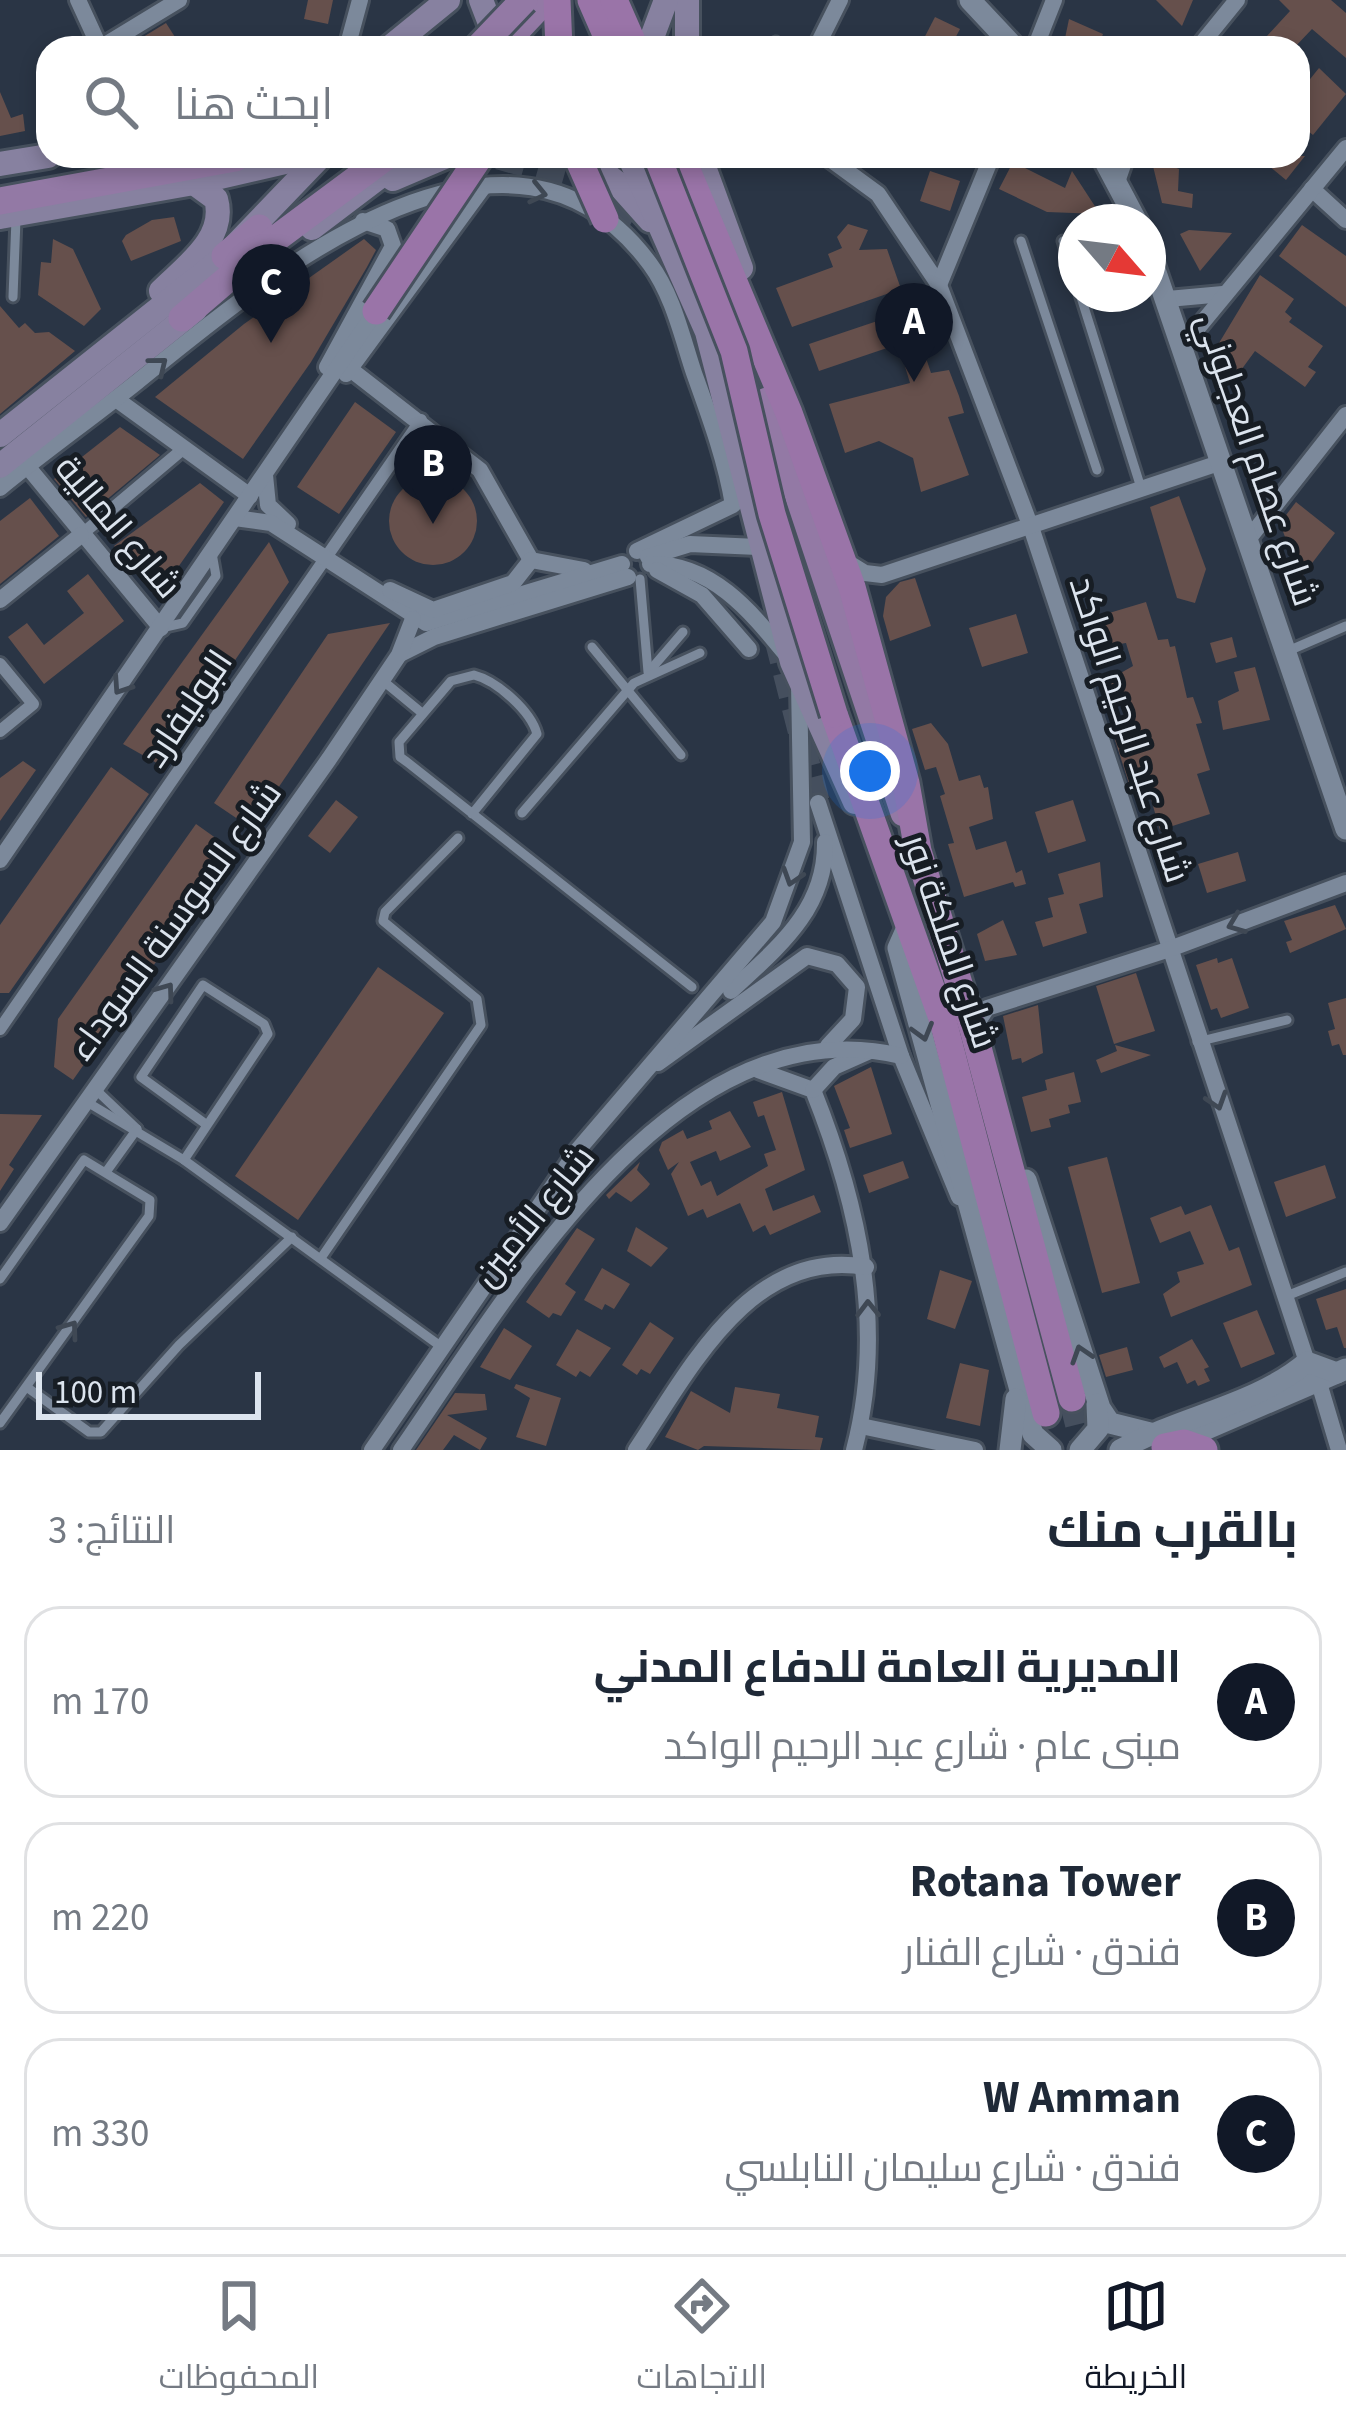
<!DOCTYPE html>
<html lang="ar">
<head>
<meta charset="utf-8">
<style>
  body { margin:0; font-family:"Source Sans 3",Cairo,sans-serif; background:#f2f2f3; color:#1f2937; direction:rtl }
  .compass { position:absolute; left:1058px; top:204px; width:108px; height:108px; border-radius:50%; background:#fff; box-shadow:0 6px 18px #0003; rotate:118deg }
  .scale { position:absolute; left:36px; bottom:30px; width:225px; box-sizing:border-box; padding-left:12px; border:6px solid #dce4ee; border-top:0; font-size:33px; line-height:42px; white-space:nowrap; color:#dce4ee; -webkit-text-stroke:9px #171d24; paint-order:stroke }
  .you { position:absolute; left:870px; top:771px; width:42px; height:42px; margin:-30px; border:9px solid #fff; border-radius:50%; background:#1a73e8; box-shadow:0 0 0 18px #1a73e833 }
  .badge { display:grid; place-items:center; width:78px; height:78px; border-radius:50%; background:#111827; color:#fff; font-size:39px; font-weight:700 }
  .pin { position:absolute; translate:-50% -99px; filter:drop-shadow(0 3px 6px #0008) }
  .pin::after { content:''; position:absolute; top:63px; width:42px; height:36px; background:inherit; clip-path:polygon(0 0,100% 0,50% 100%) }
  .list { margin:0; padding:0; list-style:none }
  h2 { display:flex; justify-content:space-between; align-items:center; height:156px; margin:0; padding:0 48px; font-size:51px }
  h2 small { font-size:39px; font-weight:400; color:#747a83 }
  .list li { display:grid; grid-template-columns:78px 1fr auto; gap:36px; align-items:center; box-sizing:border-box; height:192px; margin:0 24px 24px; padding:0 24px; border:3px solid #e0e1e3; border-radius:36px }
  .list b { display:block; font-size:45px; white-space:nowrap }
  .list p { margin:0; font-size:39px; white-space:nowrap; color:#747a83 }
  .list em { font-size:39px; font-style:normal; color:#747a83 }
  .icon { flex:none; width:66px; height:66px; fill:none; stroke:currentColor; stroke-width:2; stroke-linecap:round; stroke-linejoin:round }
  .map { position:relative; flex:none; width:1346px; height:1450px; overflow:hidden; direction:ltr }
  .search { position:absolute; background:#fff; box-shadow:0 6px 18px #0003; left:36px; right:36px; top:36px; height:132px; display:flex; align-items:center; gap:30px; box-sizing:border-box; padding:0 42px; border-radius:36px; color:#747a83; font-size:45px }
  .sheet { height:804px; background:#fff }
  nav { display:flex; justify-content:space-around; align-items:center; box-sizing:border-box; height:168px; border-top:3px solid #e0e1e3; background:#fff; font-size:33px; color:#747a83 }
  nav a { display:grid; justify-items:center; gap:6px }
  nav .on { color:#111827 }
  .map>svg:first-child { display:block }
  .building { fill:#66504c }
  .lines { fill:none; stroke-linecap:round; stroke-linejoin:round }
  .secondary-tunnel { stroke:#454f5e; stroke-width:24; stroke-dasharray:24 12; stroke-linecap:butt }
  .primary-tunnel { stroke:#454f5e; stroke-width:27; stroke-dasharray:27 14; stroke-linecap:butt }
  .trunk-tunnel { stroke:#454f5e; stroke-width:27; stroke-dasharray:27 14; stroke-linecap:butt }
  .service-casing { stroke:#47515e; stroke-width:15 }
  .pedestrian-casing { stroke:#47515e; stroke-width:18 }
  .minor-casing { stroke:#47515e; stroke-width:22 }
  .tertiary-casing { stroke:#47515e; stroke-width:27 }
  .secondary-casing { stroke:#47515e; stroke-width:30 }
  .primary-casing { stroke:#47515e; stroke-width:33 }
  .trunk-casing { stroke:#47515e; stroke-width:33 }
  .service { stroke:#7c899b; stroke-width:9 }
  .pedestrian { stroke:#7c899b; stroke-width:12 }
  .minor { stroke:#7c899b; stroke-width:16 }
  .tertiary { stroke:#7c899b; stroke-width:21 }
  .secondary { stroke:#8781a0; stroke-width:24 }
  .primary { stroke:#9379a5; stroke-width:27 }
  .trunk { stroke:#9a74a8; stroke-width:27 }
  .primary-bridge-casing { stroke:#47515e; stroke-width:33; stroke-linecap:butt }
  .trunk-bridge-casing { stroke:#47515e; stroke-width:33; stroke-linecap:butt }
  .primary-bridge { stroke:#9379a5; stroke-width:27 }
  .trunk-bridge { stroke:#9a74a8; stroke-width:27 }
  .oneway { stroke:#3f4854 }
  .labels { text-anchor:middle; stroke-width:10; stroke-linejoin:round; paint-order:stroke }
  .street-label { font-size:36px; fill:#dce4ee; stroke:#171d24 }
</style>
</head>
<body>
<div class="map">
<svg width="1346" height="1450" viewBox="0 0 1346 1450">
  <rect width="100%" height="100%" fill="#2a3545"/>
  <g class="building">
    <path d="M308,0H333L328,24L304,19Z"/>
    <path d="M1156,0H1193L1182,26Z"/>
    <path d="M1279,0H1331L1346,13V58L1312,29L1294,48H1256L1290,11Z"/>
    <path d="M935,17L960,29L950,48H919Z"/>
    <path d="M1069,19L1103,34L1098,48H1063Z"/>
    <path d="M166,23L182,48H125Z"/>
    <path d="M1319,68L1346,94L1313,135L1298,123V94Z"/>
    <path d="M0,92L11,118L23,114L25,131L0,136Z"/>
    <path d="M1257,156H1305L1286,180Z"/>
    <path d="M1151,158L1179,169L1178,191L1193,194L1192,208L1162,203Z"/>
    <path d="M1013,162L1065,188L1072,171L1100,214L1047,212L999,189Z"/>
    <path d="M930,171L960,181L950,211L920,201Z"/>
    <path d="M174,217L181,241L131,261L122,241L126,235L152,220Z"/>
    <path d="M848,224L868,230L859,250L887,249L901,289L792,327L776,288L833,267L828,254L842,248L837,237Z"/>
    <path d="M1302,225L1346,256V307L1279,256Z"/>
    <path d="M1189,230L1232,233L1200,271L1180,234Z"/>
    <path d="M53,239L73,249L101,309L84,326L38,295L41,262L51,263Z"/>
    <path d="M364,239L376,250L367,267L311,362L243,459L155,397L244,324Z"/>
    <path d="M1260,275L1294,299L1285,312L1292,318L1289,322L1323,346L1308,367L1316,372L1305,387L1255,351L1236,377L1220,367L1224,362L1216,348Z"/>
    <path d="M0,306L19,328L25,323L35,333L49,332L75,351L0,414Z"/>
    <path d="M910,310L931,373L949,370L959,396L964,413L948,417L969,475L921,492L913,458L879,441L845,453L829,404L910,383L900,350L892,352L890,347L819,371L809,344Z"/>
    <path d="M355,402L396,432L339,514L297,487Z"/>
    <path d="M120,427L160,455L86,517L54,479Z"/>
    <circle cx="433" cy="521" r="44"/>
    <path d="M200,483L224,502L157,597L114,546Z"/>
    <path d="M1179,496L1206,569L1195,603L1177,598L1150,507Z"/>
    <path d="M30,498L59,536L0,584V521Z"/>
    <path d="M1296,502L1335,533L1300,579L1280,523Z"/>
    <path d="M269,542L289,582L162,766L123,744Z"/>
    <path d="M88,574L124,621L44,684L8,637L27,623L44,645L84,613L67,591Z"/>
    <path d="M915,578L931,626L890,641L883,616L886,597L900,582Z"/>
    <path d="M1146,602L1158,640L1168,639L1170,647L1175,646L1187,698L1193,697L1202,723L1196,724L1210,770L1197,774L1210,814L1160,830L1148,789L1132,793L1114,737L1131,723L1124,697L1116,700L1110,679L1133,666L1126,643L1101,647L1089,619Z"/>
    <path d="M1016,614L1028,653L982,667L969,628Z"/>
    <path d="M390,623L251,828L214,803L328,634Z"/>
    <path d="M1232,637L1237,657L1216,663L1210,643Z"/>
    <path d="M1255,667L1270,720L1223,730L1218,701L1239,691L1234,672Z"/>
    <path d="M931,723L948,744L959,781L980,775L984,788L988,787L993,819L969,827L976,850L1006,841L1016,873L1022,870L1026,884L1015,887L1013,882L964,897L948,844L954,843L940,796L945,794L936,767L925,770L912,729Z"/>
    <path d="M23,761L36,770L0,821V778Z"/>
    <path d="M111,767L149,794L9,993H0V925Z"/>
    <path d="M336,800L358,817L330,853L308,836Z"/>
    <path d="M1073,800L1086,841L1048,853L1035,812Z"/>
    <path d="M196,824L234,851L73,1080L54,1067L58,1019Z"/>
    <path d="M1238,852L1246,881L1207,893L1198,864Z"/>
    <path d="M1100,862L1103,897L1079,904L1087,933L1043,947L1035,922L1053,917L1048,898L1064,894L1058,874Z"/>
    <path d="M1335,905L1346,929L1290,953L1286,942L1292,940L1284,921Z"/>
    <path d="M1003,920L1017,955L985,961L977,934Z"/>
    <path d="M1217,958L1218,963L1232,958L1249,1008L1221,1018L1217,1008L1211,1010L1196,965Z"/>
    <path d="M378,967L444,1013L298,1220L235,1176Z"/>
    <path d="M1136,973L1155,1031L1114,1044L1096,986Z"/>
    <path d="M1346,998V1055H1343L1339,1044L1332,1046L1328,1031L1335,1029L1328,1003Z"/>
    <path d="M1038,1005L1043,1053L1022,1063L1021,1058L1012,1060L1003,1016Z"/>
    <path d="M1115,1045L1151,1055L1101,1073L1096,1060L1117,1051Z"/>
    <path d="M871,1067L892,1134L850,1148L844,1130L850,1128L834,1086Z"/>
    <path d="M1074,1072L1081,1102L1068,1105L1070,1113L1049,1119L1051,1127L1031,1132L1022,1097L1047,1090L1045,1080Z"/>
    <path d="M782,1092L805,1170L765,1189L773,1211L814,1195L821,1212L770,1235L765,1225L753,1232L740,1203L707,1218L703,1209L688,1216L671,1174L679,1162L668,1170L659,1150L662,1142L683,1130L687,1139L712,1129L709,1121L730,1111L751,1147L720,1161L716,1151L690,1162L701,1186L711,1181L717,1196L768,1166L764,1154L776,1150L764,1115L758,1117L753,1102Z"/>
    <path d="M0,1114L42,1115L9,1165L14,1169L0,1191Z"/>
    <path d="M1107,1157L1140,1283L1102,1293L1068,1167Z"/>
    <path d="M903,1161L909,1178L869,1193L863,1175Z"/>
    <path d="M640,1162L637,1170L650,1184L647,1188L631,1202L616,1192L609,1199L606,1195Z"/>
    <path d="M1325,1165L1336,1198L1286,1217L1274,1182Z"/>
    <path d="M1211,1205L1229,1251L1239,1247L1252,1285L1171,1317L1163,1294L1180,1282L1177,1272L1204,1264L1190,1231L1160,1243L1150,1218L1181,1206L1185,1215Z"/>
    <path d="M636,1227L668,1248L651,1267L627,1251Z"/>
    <path d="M577,1228L595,1239L565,1284L576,1292L561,1316L553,1313L549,1318L526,1302Z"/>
    <path d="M602,1268L630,1284L614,1309L605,1304L602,1310L584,1300Z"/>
    <path d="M940,1270L972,1281L955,1329L927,1319Z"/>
    <path d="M1346,1289V1348H1344L1337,1327L1326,1330L1316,1299Z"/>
    <path d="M1257,1310L1275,1354L1241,1368L1223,1323Z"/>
    <path d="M650,1322L674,1338L650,1374L641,1369L637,1375L622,1365Z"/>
    <path d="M504,1328L532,1346L510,1380L480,1367Z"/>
    <path d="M577,1329L611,1348L590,1377L580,1371L576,1377L556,1365Z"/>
    <path d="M1192,1339L1209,1367L1204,1369L1210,1381L1198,1386L1195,1380L1187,1384L1177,1362L1164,1368L1159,1357Z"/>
    <path d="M1127,1347L1133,1370L1106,1377L1099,1355Z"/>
    <path d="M960,1363L989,1370L980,1426L946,1418Z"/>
    <path d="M516,1384L561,1398L546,1446L516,1437L530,1398L514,1388Z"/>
    <path d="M735,1387L780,1394L777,1408L819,1416L815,1437L823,1438L820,1450L704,1446L698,1450L665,1437L691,1391L730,1413Z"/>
    <path d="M455,1393L485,1394L487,1410L447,1415L487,1438L480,1450L454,1435L443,1450H416Z"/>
  </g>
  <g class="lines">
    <path class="secondary-tunnel" d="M776,638L818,803"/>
    <g class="primary-tunnel">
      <path d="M499,156L566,175L643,218"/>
      <path d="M737,327L767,401"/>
    </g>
    <path class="trunk-tunnel" d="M1072,1398L1085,1450"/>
    <defs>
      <g id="service">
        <path d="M776,42L777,48"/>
        <path d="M1021,241L1097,470"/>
        <path d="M1063,241L1076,282"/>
        <path d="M1080,294L1142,491"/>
        <path d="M13,297L16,219"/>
        <path d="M640,579L648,672"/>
        <path d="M161,628L183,623L216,576L212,553"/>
        <path d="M592,647L681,755"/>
        <path d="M1288,651L1346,626"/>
        <path d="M652,668L683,632"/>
        <path d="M382,680L422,713"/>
        <path d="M522,813L634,683L700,653"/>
        <path d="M472,814L537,734C531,711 497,681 474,675L451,681L399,742L400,757L407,762L692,987"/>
        <path d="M1197,1042L1287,1020"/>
        <path d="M94,1088L137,1129"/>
        <path d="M87,1102L184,1160L443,1348"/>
        <path d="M184,1160L268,1034L264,1024L203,985L141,1077L207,1125"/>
        <path d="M106,1172L137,1129"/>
        <path d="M321,1258L481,1025L477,999L383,921L385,912L458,838"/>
        <path d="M0,1279L84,1160L150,1200L149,1216L0,1423"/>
        <path d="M1284,1297L1346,1272"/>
        <path d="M28,1388L89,1432H101L179,1345L292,1237"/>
      </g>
      <g id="pedestrian">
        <path d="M81,535L183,449"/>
        <path d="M0,664L33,704L0,731"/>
        <path d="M0,1029L421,420"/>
      </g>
      <g id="minor">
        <path d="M78,0L100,48"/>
        <path d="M100,48L179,0"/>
        <path d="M347,48L360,0"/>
        <path d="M816,48L840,0"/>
        <path d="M1035,48L1054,0"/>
        <path d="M1198,48L1237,0"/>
        <path d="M826,156L878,194L939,285L1032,530L1307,1362"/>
        <path d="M1118,179L1126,156"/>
        <path d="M1312,189L1346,220"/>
        <path d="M939,285L992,156"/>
        <path d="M1168,299L1223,294"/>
        <path d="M1183,346L1346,148"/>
        <path d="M327,367L393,246L387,229L363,221"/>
        <path d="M350,369L480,470L531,560L584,570"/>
        <path d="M346,374L484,186"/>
        <path d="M116,399L250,496"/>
        <path d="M27,466L161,628"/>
        <path d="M265,475L268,505L288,524"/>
        <path d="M0,488C45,451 92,418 137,382C263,280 507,71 650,264C673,295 682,337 694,373C709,415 726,461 733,505L637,551"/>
        <path d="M235,518L271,523L426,623L622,564"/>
        <path d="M1250,537L1346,415"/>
        <path d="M648,557L690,544L758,547"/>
        <path d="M844,560L865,573L882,575L1222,462"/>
        <path d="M650,564C713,563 752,613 788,657"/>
        <path d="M657,570L702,595L749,649"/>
        <path d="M390,590L433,610L513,583L531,560"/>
        <path d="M0,600L81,535"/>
        <path d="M400,654L434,637L628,577"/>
        <path d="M818,803L901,1056L959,1197"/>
        <path d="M0,860L376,311"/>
        <path d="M731,991C777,948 826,910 825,842"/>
        <path d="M973,1029L987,1008L1167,950L1346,883"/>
        <path d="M658,1063L807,956L837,964L857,987L853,1019L828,1046"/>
        <path d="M758,1070L813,1090C859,1205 886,1328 854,1450"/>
        <path d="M813,1090L834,1067L870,1051"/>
        <path d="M0,1223L329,759L399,655L413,619"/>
        <path d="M1319,1383L1339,1450"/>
        <path d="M861,1426L975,1450"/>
        <path d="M372,1450L577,1151L773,922L802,842L799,685"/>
        <path d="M401,1450C508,1296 675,1002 901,1056"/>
        <path d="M636,1450C690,1369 751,1247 866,1267"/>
      </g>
      <g id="tertiary">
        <path d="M970,0L1015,48"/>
        <path d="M1102,156L1137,222"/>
        <path d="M1148,249L1346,829"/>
        <path d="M910,921L898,948L1028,1419L1033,1434L1051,1450"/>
        <path d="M1026,1180L1100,1408L1110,1423L1150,1433"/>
        <path d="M1172,1444L1346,1369"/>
        <path d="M1010,1450L1016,1399"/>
        <path d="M1080,1450L1098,1429L1097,1404"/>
        <path d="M1120,1450C1180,1416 1255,1406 1307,1362L1337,1373"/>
      </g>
      <g id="secondary">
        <path d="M481,0L499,47"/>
        <path d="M687,0V48"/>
        <path d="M389,48L448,0"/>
        <path d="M648,48L666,0"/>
        <path d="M583,156L617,183L650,220"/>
        <path d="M629,156L707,332L792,662L855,802"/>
        <path d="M700,156L741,268"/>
        <path d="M0,164L48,156"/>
        <path d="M393,179L447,156"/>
        <path d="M0,217L194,183L311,156"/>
        <path d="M312,228L407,156"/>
        <path d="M161,291C186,266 227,238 216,199L194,183"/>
        <path d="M0,435L225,256L321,156"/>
        <path d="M0,466L195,310"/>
      </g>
      <g id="primary">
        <path d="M500,48L545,0"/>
        <path d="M0,201L235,158"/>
        <path d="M225,256L259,228"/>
        <path d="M182,318L266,246L387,156"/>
        <path d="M767,401L904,813"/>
      </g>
      <g id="trunk">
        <path d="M557,0L559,48"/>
        <path d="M591,0L612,48"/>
        <path d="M614,0L635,48"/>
        <path d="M681,156L789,413L852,587L906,783L918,851L973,1029L1072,1398"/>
        <path d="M834,714L943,1021L1046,1413"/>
        <path d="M1165,1447L1184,1443L1204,1450"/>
      </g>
    </defs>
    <use href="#service" class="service-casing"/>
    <use href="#pedestrian" class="pedestrian-casing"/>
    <use href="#minor" class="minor-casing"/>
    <use href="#tertiary" class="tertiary-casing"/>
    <use href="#secondary" class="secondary-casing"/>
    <use href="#primary" class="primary-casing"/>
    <use href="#trunk" class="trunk-casing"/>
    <use href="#service" class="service"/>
    <use href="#pedestrian" class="pedestrian"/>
    <use href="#minor" class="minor"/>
    <use href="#tertiary" class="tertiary"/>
    <use href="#secondary" class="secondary"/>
    <use href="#primary" class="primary"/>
    <use href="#trunk" class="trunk"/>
    <defs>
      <path id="primary-bridge" d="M478,48L524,0"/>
      <g id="trunk-bridge">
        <path d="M577,156L605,219"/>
        <path d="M657,156L734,351L772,514L834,714"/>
        <path d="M376,311L480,156"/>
      </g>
    </defs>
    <use href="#primary-bridge" class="primary-bridge-casing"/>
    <use href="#trunk-bridge" class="trunk-bridge-casing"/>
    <use href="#primary-bridge" class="primary-bridge"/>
    <use href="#trunk-bridge" class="trunk-bridge"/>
  </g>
  <defs><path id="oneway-chevron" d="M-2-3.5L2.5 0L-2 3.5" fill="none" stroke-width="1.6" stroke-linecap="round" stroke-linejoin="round" transform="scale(3)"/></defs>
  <g class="oneway">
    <use href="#oneway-chevron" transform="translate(538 193) rotate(13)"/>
    <use href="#oneway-chevron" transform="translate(159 365) rotate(-39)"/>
    <use href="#oneway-chevron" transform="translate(121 686) rotate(124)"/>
    <use href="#oneway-chevron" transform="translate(792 877) rotate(108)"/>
    <use href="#oneway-chevron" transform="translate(1236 924) rotate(159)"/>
    <use href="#oneway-chevron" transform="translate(166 991) rotate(-54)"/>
    <use href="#oneway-chevron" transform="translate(923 1032) rotate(74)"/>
    <use href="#oneway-chevron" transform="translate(1217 1101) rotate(72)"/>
    <use href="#oneway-chevron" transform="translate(868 1309) rotate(-91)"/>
    <use href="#oneway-chevron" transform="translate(70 1329) rotate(-54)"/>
    <use href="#oneway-chevron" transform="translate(1081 1354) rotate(-108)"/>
  </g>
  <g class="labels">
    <g class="street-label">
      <text transform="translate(1258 459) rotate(71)" y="13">شارع عصام العجلوني</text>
      <text transform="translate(119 526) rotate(50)" y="13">شارع المالية</text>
      <text transform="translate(186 708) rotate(-56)" y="13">البوليفارد</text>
      <text transform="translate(1131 729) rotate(72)" y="13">شارع عبد الرحيم الواكد</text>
      <text transform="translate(174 920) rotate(-54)" y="13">شارع السوسنة السوداء</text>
      <text transform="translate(951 941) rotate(71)" y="13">شارع الملكة نور</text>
      <text transform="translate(533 1215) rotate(-51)" y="13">شارع الأمين</text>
    </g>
  </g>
</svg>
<svg class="compass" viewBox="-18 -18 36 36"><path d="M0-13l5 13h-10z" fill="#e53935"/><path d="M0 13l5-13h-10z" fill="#747a83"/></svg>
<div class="scale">100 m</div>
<div class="you"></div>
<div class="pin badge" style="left:914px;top:382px">A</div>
<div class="pin badge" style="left:433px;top:524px">B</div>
<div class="pin badge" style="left:271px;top:343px">C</div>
<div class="search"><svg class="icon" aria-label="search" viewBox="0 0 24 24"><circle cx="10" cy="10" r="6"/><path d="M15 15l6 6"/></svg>ابحث هنا</div>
</div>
<section class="sheet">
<h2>بالقرب منك<small>النتائج: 3</small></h2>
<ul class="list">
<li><span class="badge">A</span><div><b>المديرية العامة للدفاع المدني</b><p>مبنى عام · شارع عبد الرحيم الواكد</p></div><em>170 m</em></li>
<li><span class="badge">B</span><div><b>Rotana Tower</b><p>فندق · شارع الفنار</p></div><em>220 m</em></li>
<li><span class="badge">C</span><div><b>W Amman</b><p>فندق · شارع سليمان النابلسي</p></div><em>330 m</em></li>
</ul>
</section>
<nav>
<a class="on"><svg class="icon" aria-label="map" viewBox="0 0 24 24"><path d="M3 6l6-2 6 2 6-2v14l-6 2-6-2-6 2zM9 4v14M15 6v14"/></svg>الخريطة</a>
<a><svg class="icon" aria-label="directions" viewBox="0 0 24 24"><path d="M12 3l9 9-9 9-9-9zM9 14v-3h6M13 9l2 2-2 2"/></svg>الاتجاهات</a>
<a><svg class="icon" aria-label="saved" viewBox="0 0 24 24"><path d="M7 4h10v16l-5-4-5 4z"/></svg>المحفوظات</a>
</nav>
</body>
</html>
